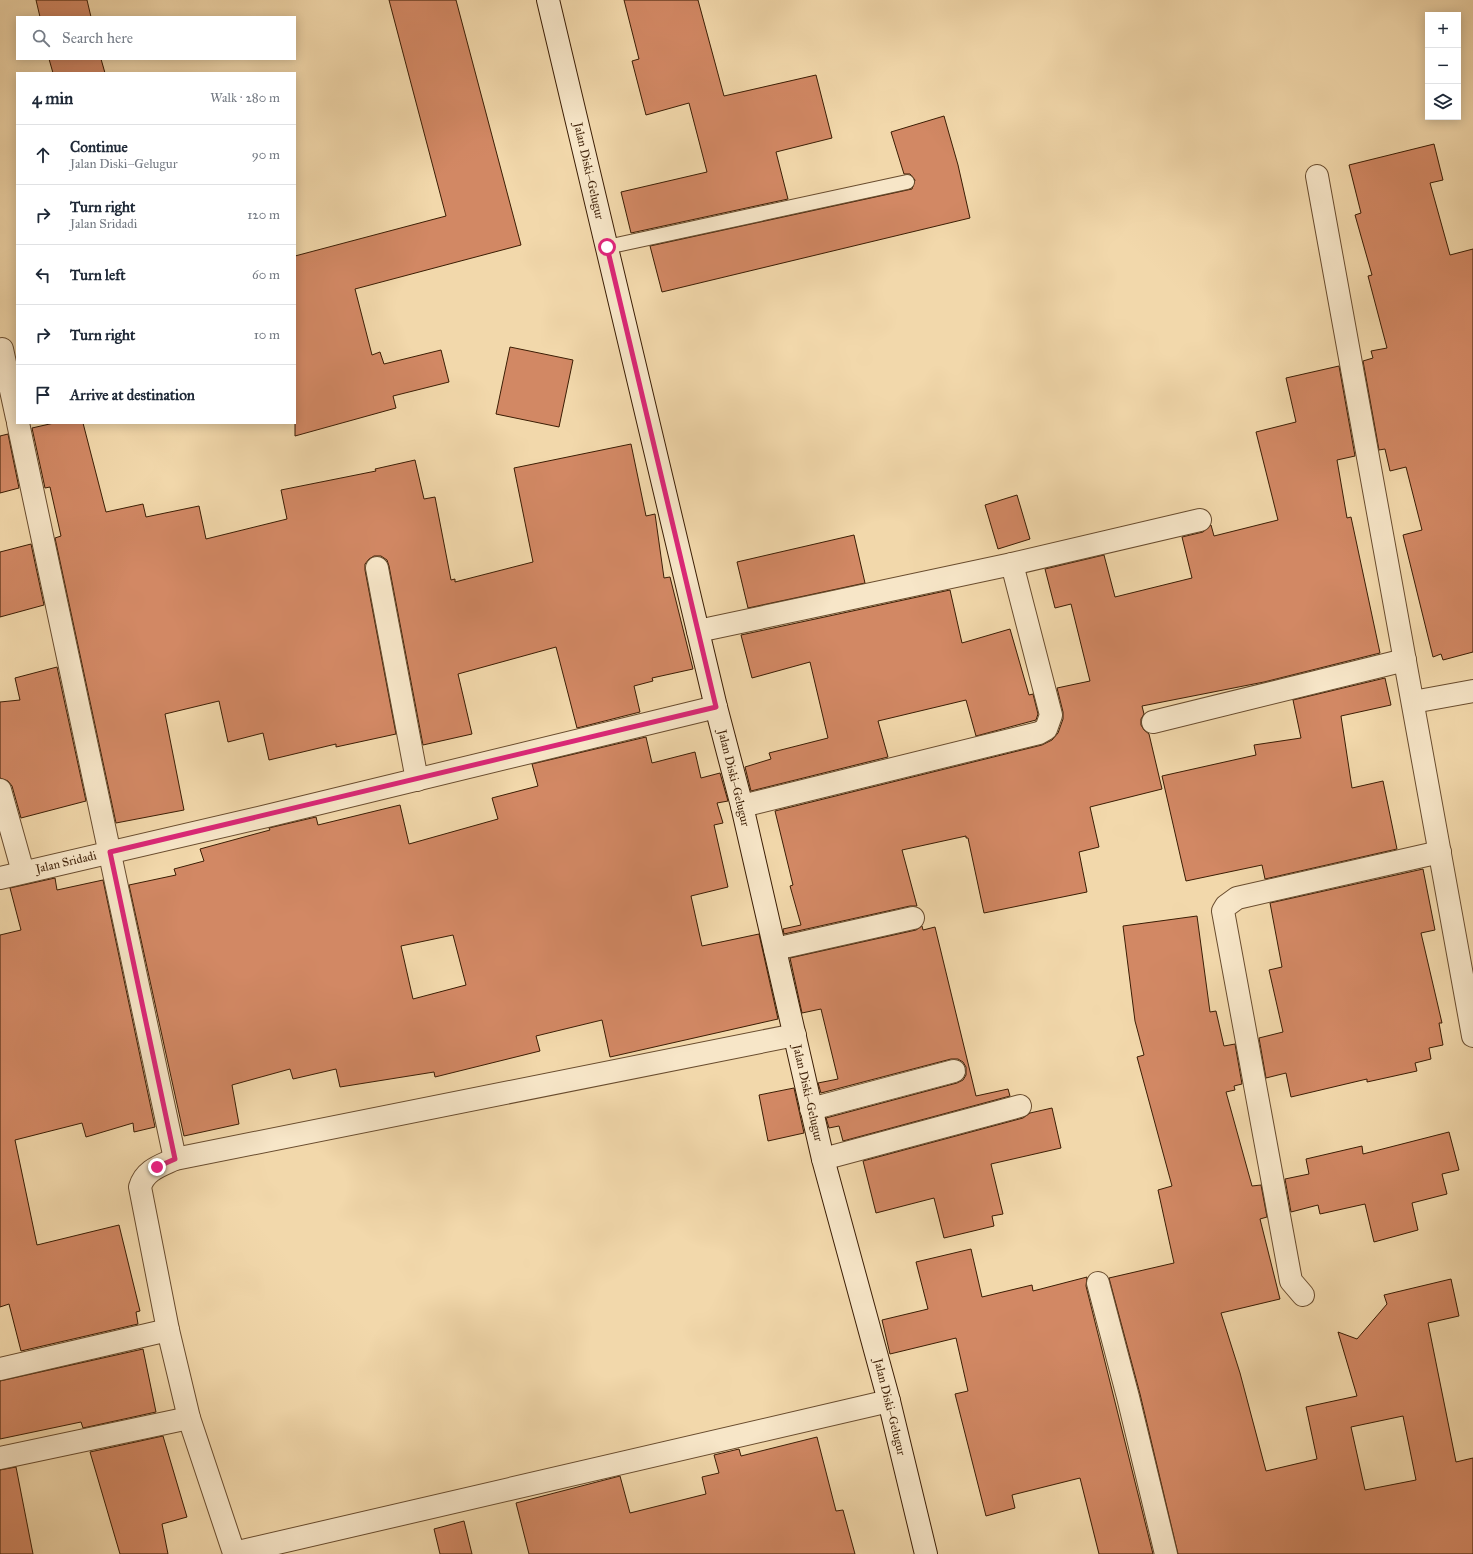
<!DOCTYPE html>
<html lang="en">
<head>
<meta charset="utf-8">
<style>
  body { margin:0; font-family:"IM FELL Great Primer",serif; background:#f2f2f3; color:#1f2937 }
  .controls { position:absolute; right:12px; top:12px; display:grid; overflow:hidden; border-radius:0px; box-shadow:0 2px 10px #0003 }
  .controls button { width:36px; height:36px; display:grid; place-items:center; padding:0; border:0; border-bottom:1px solid #e0e1e3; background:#fff; color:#1f2937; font:20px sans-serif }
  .stop { position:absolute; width:12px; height:12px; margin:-9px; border:3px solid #db2777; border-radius:50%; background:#fff }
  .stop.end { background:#db2777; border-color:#fff; box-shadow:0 1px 4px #0008 }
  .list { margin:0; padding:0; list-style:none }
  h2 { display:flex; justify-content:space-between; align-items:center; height:52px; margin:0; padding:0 16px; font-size:17px }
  h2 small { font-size:13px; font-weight:400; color:#747a83 }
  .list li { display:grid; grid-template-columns:26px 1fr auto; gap:12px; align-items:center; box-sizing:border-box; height:60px; padding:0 16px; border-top:1px solid #e0e1e3 }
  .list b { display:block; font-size:15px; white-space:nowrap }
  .list p { margin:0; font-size:13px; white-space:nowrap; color:#747a83 }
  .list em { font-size:13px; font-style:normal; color:#747a83 }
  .icon { flex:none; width:22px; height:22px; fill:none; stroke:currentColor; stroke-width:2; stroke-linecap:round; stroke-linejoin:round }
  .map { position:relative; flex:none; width:1473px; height:1554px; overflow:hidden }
  .search { position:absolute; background:#fff; box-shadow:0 2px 10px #0003; left:16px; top:16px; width:280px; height:44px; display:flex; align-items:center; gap:10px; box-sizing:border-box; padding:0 14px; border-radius:0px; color:#747a83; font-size:15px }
  .panel { position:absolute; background:#fff; box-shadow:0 2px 10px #0003; left:16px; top:72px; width:280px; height:352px; border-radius:0px }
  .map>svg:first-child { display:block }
  .building { fill:#d28864; stroke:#3b1d04; fill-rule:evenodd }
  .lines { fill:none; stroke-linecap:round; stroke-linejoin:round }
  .service-casing { stroke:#694c2e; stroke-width:16 }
  .minor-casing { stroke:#694c2e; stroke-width:24 }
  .secondary-casing { stroke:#3b1d04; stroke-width:24 }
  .service { stroke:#f7e6c8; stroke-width:14 }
  .minor { stroke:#f7e6c8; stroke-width:22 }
  .secondary { stroke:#f7e6c8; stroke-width:22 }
  .route { stroke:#db2777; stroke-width:5 }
  .labels { text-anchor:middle; stroke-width:3; stroke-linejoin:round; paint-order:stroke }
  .street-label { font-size:12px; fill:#3b1d04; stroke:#f7e6c8 }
</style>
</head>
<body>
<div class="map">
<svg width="1473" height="1554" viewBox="0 0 1473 1554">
  <rect width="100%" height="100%" fill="#f2d8ab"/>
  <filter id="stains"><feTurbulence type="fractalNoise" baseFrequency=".005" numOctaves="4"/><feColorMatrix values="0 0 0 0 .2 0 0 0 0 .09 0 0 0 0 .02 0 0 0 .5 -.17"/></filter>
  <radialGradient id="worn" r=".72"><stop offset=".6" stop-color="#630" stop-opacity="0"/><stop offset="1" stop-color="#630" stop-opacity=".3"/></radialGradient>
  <g class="building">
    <path d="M36,0H87L91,17H40Z"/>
    <path d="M389,0H456L521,245L355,289L372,355L380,352L384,364L441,350L449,382L393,396L396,408L295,436V256L446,216Z"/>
    <path d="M624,0H698L724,96L816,75L832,138L776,152L788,199L631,233L621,192L707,172L689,103L646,115L632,61L639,59Z"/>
    <path d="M49,59H101L105,73H53Z"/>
    <path d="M944,116L958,165L970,218L662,292L650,246L912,189L915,180L910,174H904L891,132Z"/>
    <path d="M1434,144L1443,180L1430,183L1450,255L1473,249V652L1443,660L1441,654L1433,657L1403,535L1422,530L1406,467L1390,471L1385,449L1379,450L1363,361L1373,358L1371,351L1387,348L1368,276L1372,275L1355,215L1361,213L1349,165Z"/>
    <path d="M510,347L573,360L559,427L496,414Z"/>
    <path d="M1339,366L1355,456L1337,460L1347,518L1351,517L1380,653L1264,682L1142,706L1144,714L1141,719V725L1144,730L1149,734L1162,789L1090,807L1099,847L1079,852L1087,892L984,913L968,838H966V836L902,850L917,906H910L784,934L783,929L801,925L790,886L793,885L775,811L1042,745L1052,740L1058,733L1063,719V712L1057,688L1090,681L1071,604L1055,608L1045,569L1104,555L1115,597L1192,578L1182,537L1203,532L1211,525L1214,536L1278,520L1256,432L1296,422L1286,378Z"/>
    <path d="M54,423H83L106,512L143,504L146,517L199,506L206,539L287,519L281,490L376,471L375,469L415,460L424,499L435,497L451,580L455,579V582L533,562L514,468L631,444L646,516L655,514L664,578L670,577L693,669L652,678L653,681L634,686L640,712L577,728L556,647L458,674L472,734L423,745L389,566L387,560L381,556H374L369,559L365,564V570L396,734L336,747V744L269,760L263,733L228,742L219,701L165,714L184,810L116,823L55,538L61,536L50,487L45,488L32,428Z"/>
    <path d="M8,434L19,488L0,493V436Z"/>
    <path d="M1017,495L1030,539L998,549L985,505Z"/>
    <path d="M854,535L865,583L748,608L737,562Z"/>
    <path d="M31,544L44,605L0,617V552Z"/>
    <path d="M950,590L962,643L1010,629L1029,695L1033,694L1038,714L1036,720L976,736L966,700L878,721L888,757L751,791L745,767L771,759L769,753L828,738L810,662L752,678L741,635Z"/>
    <path d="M57,667L86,801L21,818L12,786L8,781L0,778V702L20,700L15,678Z"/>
    <path d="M1385,678L1391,705L1341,716L1352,788L1383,781L1397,849L1265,879L1262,865L1186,881L1162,776L1256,755L1254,745L1301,738L1293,700Z"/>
    <path d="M646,737L652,763L695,752L701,778L720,773L728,801L717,803L723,823L714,825L728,887L691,896L702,946L759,934L778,1019L610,1057L602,1020L536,1036L540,1051L435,1077L434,1072L340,1087L336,1069L293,1079L290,1069L232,1085L239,1124L184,1136L129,885L176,875L174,869L204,861L200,849L270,830L269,828L316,817L318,825L400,805L409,844L498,819L492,798L538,786L532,764ZM453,935L466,985L413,999L401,946Z"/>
    <path d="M1423,869L1435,930L1421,933L1442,1023H1439L1443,1045L1429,1048L1431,1059L1415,1063L1417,1071L1367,1082V1079L1291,1097L1286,1073L1266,1078L1259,1038L1283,1032L1269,970L1282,967L1270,903Z"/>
    <path d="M55,878L57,890L103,880L155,1127L134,1132L133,1123L86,1137L82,1123L15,1140L37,1245L119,1225L140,1311L136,1312L138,1324L21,1351L9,1304L0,1307V935L21,930L10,888Z"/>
    <path d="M1197,916L1210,1012L1216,1011L1224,1046L1235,1044L1242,1084L1234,1086L1235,1090L1226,1092L1252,1186L1261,1185L1267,1217L1260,1219L1280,1299L1221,1313L1240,1373L1266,1471L1317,1459L1306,1407L1357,1396L1338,1332L1357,1339L1387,1304L1384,1295L1451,1279L1459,1316L1428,1323L1456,1462L1473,1458V1554H1178L1140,1394L1109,1278L1174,1263L1158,1190L1172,1186L1137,1057L1144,1055L1135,1021L1123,926ZM1403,1416L1416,1480L1365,1490L1351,1427Z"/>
    <path d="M922,926L923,930L935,927L976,1096L1008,1089L1010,1096L843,1141L839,1126L829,1128L826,1118L957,1083L963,1080L966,1075V1067L963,1062L958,1059H951L821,1093L818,1083L838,1079L821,1009L802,1013L790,958L916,930Z"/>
    <path d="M794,1088L804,1133L768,1141L759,1095Z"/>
    <path d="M1052,1108L1061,1148L991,1164L1003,1214L992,1216L994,1226L944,1238L934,1198L876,1213L863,1161L1023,1118L1030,1113Z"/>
    <path d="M1449,1132L1459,1170L1442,1174L1447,1194L1412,1203L1418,1230L1374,1242L1365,1204L1320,1214L1318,1205L1291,1212L1285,1179L1309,1174L1306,1159L1362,1146L1363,1154Z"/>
    <path d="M971,1249L982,1297L1032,1285L1033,1291L1087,1277L1086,1286L1153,1554H1099L1080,1478L1012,1495L1015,1508L986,1516L955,1394L968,1391L956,1338L890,1354L882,1320L928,1309L916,1262Z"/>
    <path d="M143,1349L156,1412L83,1428L81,1422L0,1439V1381Z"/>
    <path d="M163,1436L187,1517L162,1524L168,1554H120L90,1452Z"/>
    <path d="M817,1437L836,1511L843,1510L855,1554H529L516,1503L620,1476L630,1513L706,1494L702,1477L719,1473L714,1455L739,1449L741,1456Z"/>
    <path d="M16,1467L33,1554H0V1470Z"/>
    <path d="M464,1521L472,1554H440L434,1529Z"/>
  </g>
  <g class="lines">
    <defs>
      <path id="service" d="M607,247L907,182"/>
      <g id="minor">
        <path d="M1317,176L1473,1036"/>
        <path d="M2,349L17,418"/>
        <path d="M18,423L175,1159"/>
        <path d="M377,568L417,780"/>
        <path d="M698,631L1012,564L1200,520"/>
        <path d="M1413,702L1473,691"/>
        <path d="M1153,722L1405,660"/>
        <path d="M0,790L23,872"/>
        <path d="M742,806L1039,733L1046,729L1051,715L1012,564"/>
        <path d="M0,878L267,816L716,707"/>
        <path d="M775,949L913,918"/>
        <path d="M795,1035L175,1159C160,1166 145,1170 140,1187L168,1330L189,1418L234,1553L889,1401"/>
        <path d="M811,1109L954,1071"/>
        <path d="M823,1159L1020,1106"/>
        <path d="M1098,1283L1128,1397L1166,1554"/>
        <path d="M1303,1295L1291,1281L1223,911L1226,906L1237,898L1440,852"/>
        <path d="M0,1369L168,1330"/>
        <path d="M0,1458L189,1418"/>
      </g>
      <path id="secondary" d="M548,0L716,707L742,806L823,1159L889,1401L926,1554"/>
    </defs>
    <use href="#service" class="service-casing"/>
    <use href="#minor" class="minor-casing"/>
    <use href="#secondary" class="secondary-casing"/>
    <use href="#service" class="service"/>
    <use href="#minor" class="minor"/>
    <use href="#secondary" class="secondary"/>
  </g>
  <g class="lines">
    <path class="route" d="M157,1167L175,1159L110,852L716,707L607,247"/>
  </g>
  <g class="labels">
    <g class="street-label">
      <text transform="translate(589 171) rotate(77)" y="4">Jalan Diski–Gelugur</text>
      <text transform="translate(734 778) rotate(76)" y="4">Jalan Diski–Gelugur</text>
      <text transform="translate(66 862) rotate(-13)" y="4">Jalan Sridadi</text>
      <text transform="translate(808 1093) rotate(77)" y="4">Jalan Diski–Gelugur</text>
      <text transform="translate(890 1407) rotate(76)" y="4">Jalan Diski–Gelugur</text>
    </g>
  </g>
  <rect width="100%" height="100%" filter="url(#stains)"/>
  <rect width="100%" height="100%" fill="url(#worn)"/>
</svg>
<div class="controls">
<button>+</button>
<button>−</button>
<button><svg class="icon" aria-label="layers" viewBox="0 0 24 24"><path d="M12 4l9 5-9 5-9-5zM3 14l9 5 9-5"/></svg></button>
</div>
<div class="stop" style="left:607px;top:247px"></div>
<div class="stop end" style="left:157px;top:1167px"></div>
<div class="search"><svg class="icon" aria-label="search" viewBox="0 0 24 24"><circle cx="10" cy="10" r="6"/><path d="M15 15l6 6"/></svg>Search here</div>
<section class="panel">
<h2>4 min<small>Walk · 280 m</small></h2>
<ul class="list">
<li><svg class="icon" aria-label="ahead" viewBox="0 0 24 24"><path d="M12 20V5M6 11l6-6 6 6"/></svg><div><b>Continue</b><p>Jalan Diski–Gelugur</p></div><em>90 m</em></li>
<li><svg class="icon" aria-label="right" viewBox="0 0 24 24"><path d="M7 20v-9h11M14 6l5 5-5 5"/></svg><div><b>Turn right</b><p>Jalan Sridadi</p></div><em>120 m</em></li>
<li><svg class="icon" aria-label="left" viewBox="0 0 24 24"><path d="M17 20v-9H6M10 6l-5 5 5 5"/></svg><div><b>Turn left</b></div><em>60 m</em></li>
<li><svg class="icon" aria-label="right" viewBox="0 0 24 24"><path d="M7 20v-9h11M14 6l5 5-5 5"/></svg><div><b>Turn right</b></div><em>10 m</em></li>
<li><svg class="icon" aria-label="arrive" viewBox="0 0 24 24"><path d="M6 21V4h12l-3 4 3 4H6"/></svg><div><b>Arrive at destination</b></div></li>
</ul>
</section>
</div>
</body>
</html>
